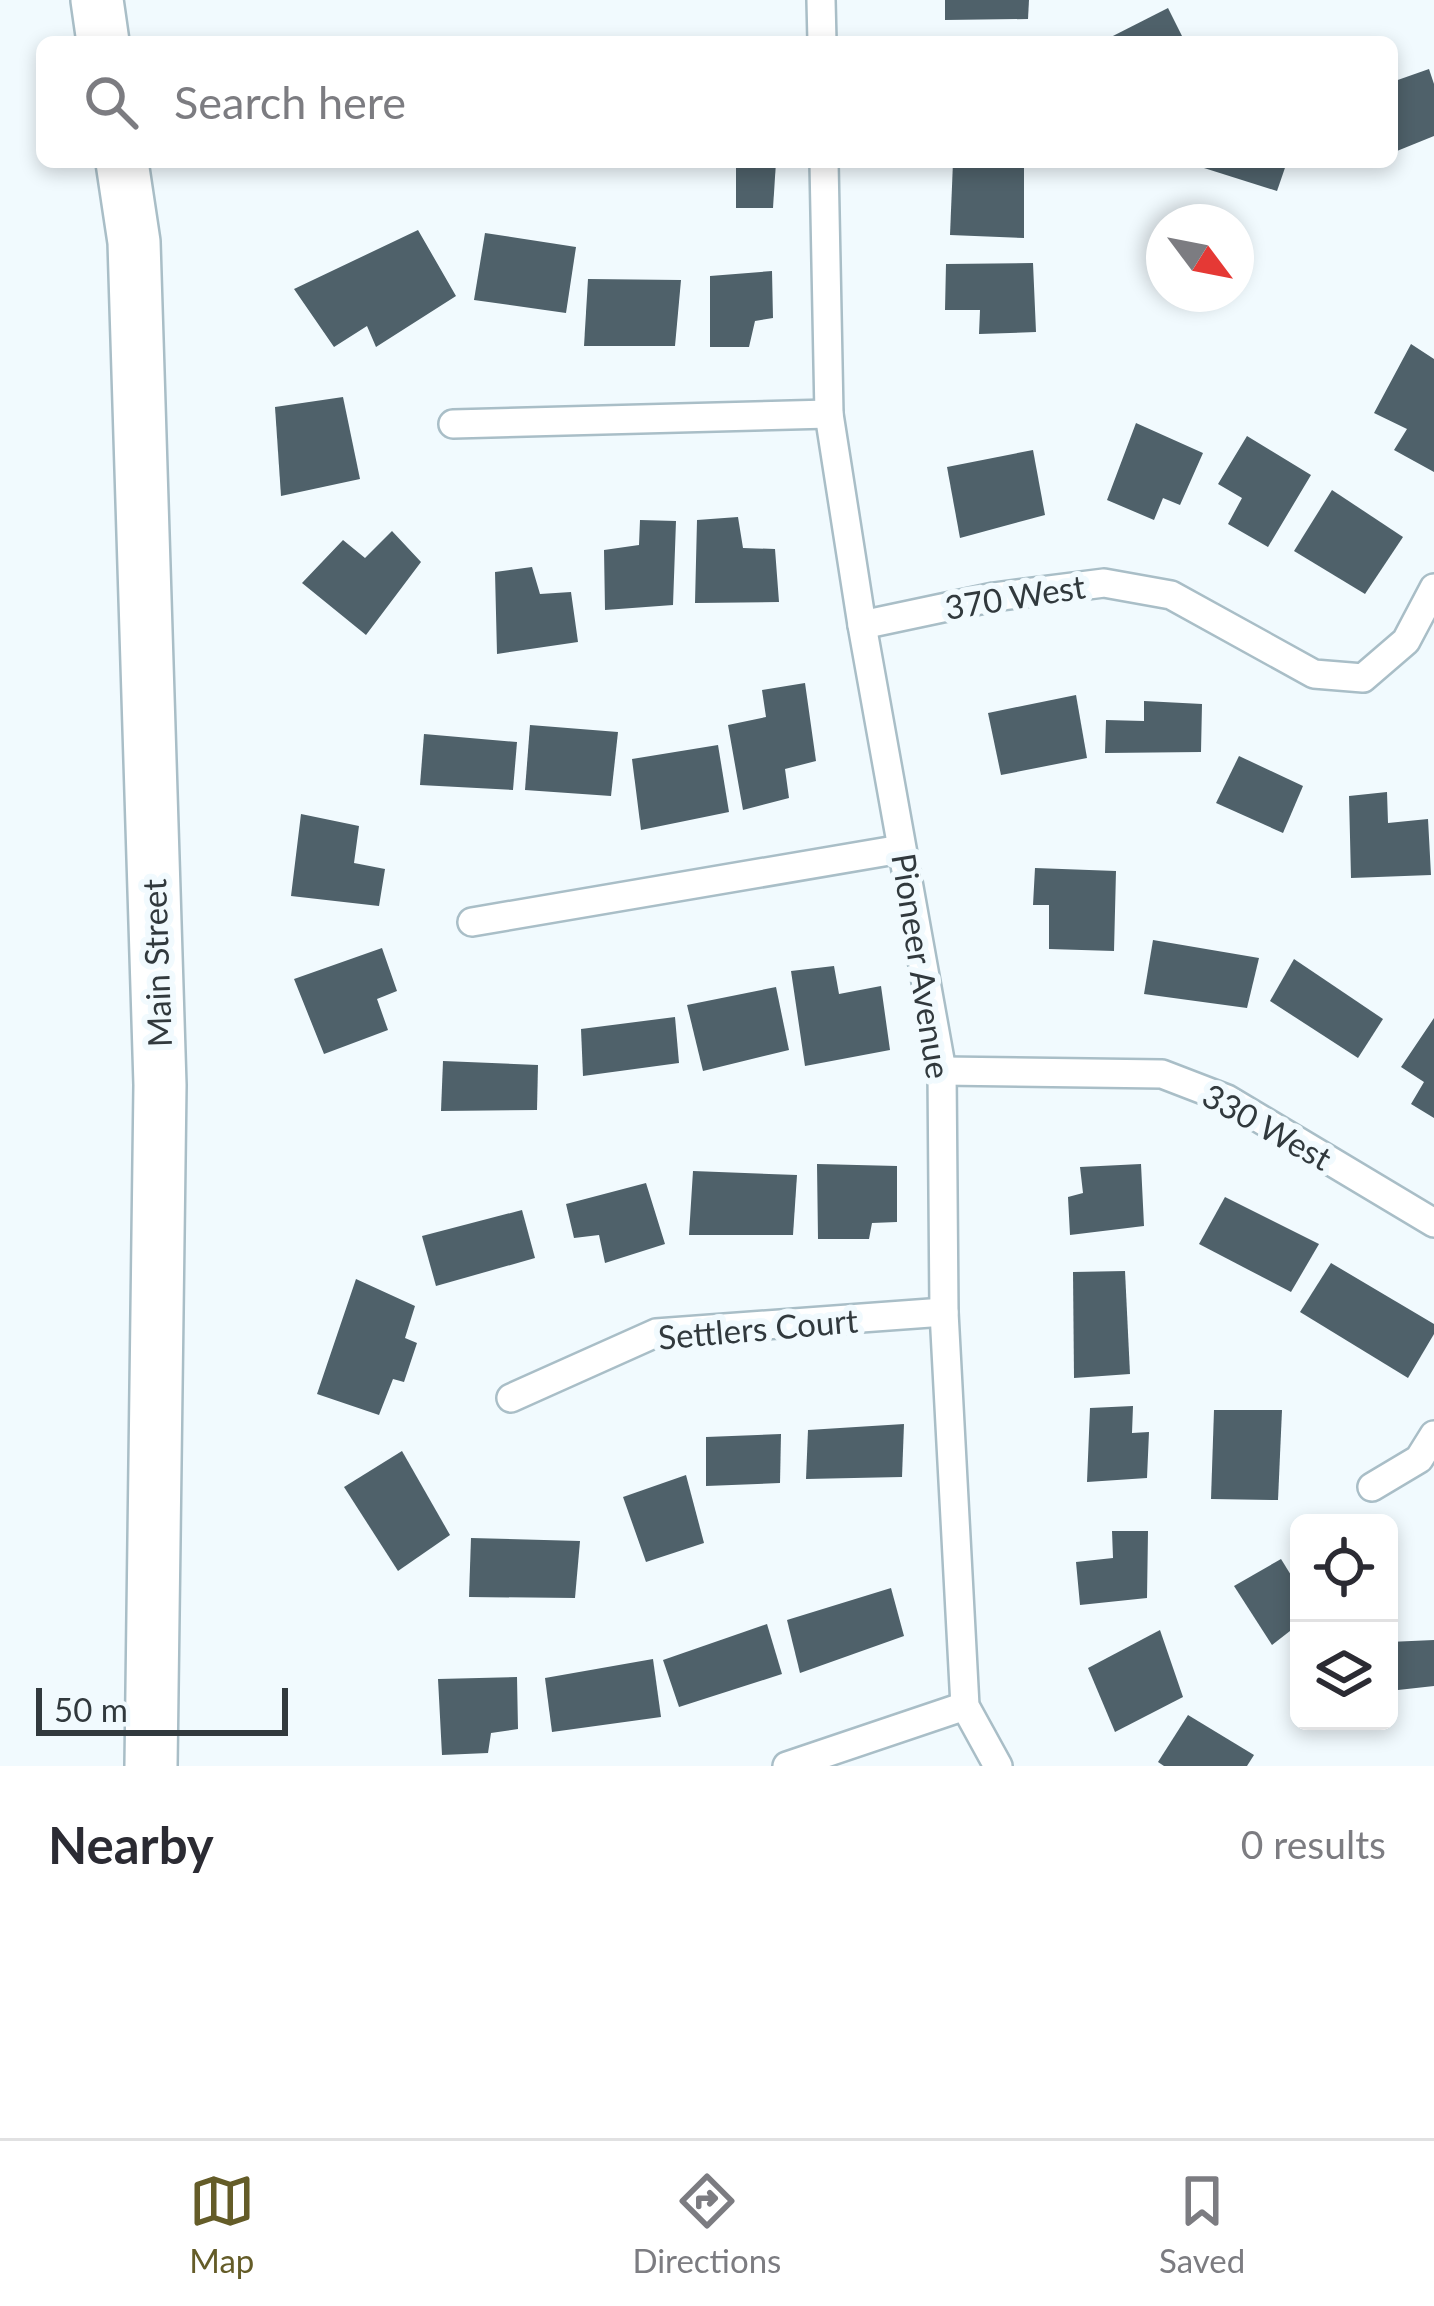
<!DOCTYPE html>
<html lang="en">
<head>
<meta charset="utf-8">
<style>
  body { margin:0; font-family:Lato,sans-serif; background:#f2f2f3; color:#2b2b33 }
  .controls { position:absolute; right:36px; bottom:36px; display:grid; overflow:hidden; border-radius:18px; box-shadow:0 6px 18px #0003 }
  .controls button { width:108px; height:108px; display:grid; place-items:center; padding:0; border:0; border-bottom:3px solid #e1e1e2; background:#fff; color:#2b2b33; font:60px sans-serif }
  .compass { position:absolute; left:1146px; top:204px; width:108px; height:108px; border-radius:50%; background:#fff; box-shadow:0 6px 18px #0003; rotate:122deg }
  .scale { position:absolute; left:36px; bottom:30px; width:252px; box-sizing:border-box; padding-left:12px; border:6px solid #31393d; border-top:0; font-size:33px; line-height:42px; white-space:nowrap; color:#31393d; -webkit-text-stroke:9px #f1fafe; paint-order:stroke }
  .list { margin:0; padding:0; list-style:none }
  h2 { display:flex; justify-content:space-between; align-items:center; height:156px; margin:0; padding:0 48px; font-size:51px }
  h2 small { font-size:39px; font-weight:400; color:#7c7c81 }
  .icon { flex:none; width:66px; height:66px; fill:none; stroke:currentColor; stroke-width:2; stroke-linecap:round; stroke-linejoin:round }
  .map { position:relative; flex:none; width:1434px; height:1766px; overflow:hidden }
  .search { position:absolute; background:#fff; box-shadow:0 6px 18px #0003; left:36px; right:36px; top:36px; height:132px; display:flex; align-items:center; gap:30px; box-sizing:border-box; padding:0 42px; border-radius:18px; color:#7c7c81; font-size:45px }
  .sheet { height:372px; background:#fff }
  nav { display:flex; justify-content:space-around; align-items:center; box-sizing:border-box; height:168px; border-top:3px solid #e1e1e2; background:#fff; font-size:33px; color:#7c7c81 }
  nav a { display:grid; justify-items:center; gap:6px }
  nav .on { color:#645c28 }
  .map>svg:first-child { display:block }
  .building { fill:#4f616a }
  .lines { fill:none; stroke-linecap:round; stroke-linejoin:round }
  .street-casing { stroke:#a9bec7; stroke-width:32 }
  .highway-casing { stroke:#a9bec7; stroke-width:56 }
  .street { stroke:#fff; stroke-width:27 }
  .highway { stroke:#fff; stroke-width:51 }
  .labels { text-anchor:middle; stroke-width:12; stroke-linejoin:round; paint-order:stroke }
  .street-label { font-size:33px; fill:#31393d; stroke:#f1fafe }
</style>
</head>
<body>
<div class="map">
<svg width="1434" height="1766" viewBox="0 0 1434 1766">
  <rect width="100%" height="100%" fill="#f1fafe"/>
  <g class="building">
    <path d="M945,0H1029L1028,19L945,20Z"/>
    <path d="M1168,8L1185,42H1109L1107,39Z"/>
    <path d="M1429,69L1434,84V136L1392,153V82Z"/>
    <path d="M736,162H776L773,208H736Z"/>
    <path d="M953,162H1024V238L950,235Z"/>
    <path d="M1205,162H1287L1277,191L1204,168Z"/>
    <path d="M418,230L456,296L376,347L367,326L334,347L294,289Z"/>
    <path d="M485,233L576,247L566,313L474,300Z"/>
    <path d="M1033,263L1036,332L979,334L980,310H945L946,264Z"/>
    <path d="M772,271L773,318L755,321L749,347H710V276Z"/>
    <path d="M588,279L681,280L675,346H584Z"/>
    <path d="M1411,344L1434,359V472L1394,450L1407,429L1374,413Z"/>
    <path d="M343,397L360,479L281,496L275,407Z"/>
    <path d="M1136,423L1203,453L1180,505L1163,498L1154,520L1107,500Z"/>
    <path d="M1247,436L1311,475L1268,547L1228,524L1242,498L1218,484Z"/>
    <path d="M1033,450L1045,515L960,538L947,467Z"/>
    <path d="M1332,490L1403,537L1365,594L1294,551Z"/>
    <path d="M738,517L743,548L775,549L779,602L695,603L697,520Z"/>
    <path d="M640,520L676,521L673,605L605,610L604,550L639,545Z"/>
    <path d="M392,531L421,562L366,635L302,583L343,540L365,558Z"/>
    <path d="M532,567L540,594L571,592L578,642L497,654L495,572Z"/>
    <path d="M805,683L816,761L785,769L789,798L743,810L728,725L766,717L762,690Z"/>
    <path d="M1076,695L1087,758L1001,775L988,713Z"/>
    <path d="M1144,701L1202,704L1201,752L1105,753L1106,720L1144,721Z"/>
    <path d="M530,725L618,732L611,796L525,790Z"/>
    <path d="M424,734L517,742L513,790L420,785Z"/>
    <path d="M718,745L729,812L641,830L632,759Z"/>
    <path d="M1239,756L1303,786L1283,833L1216,803Z"/>
    <path d="M1387,792L1388,823L1428,819L1431,875L1351,878L1349,796Z"/>
    <path d="M301,814L359,826L354,863L385,869L379,906L291,896Z"/>
    <path d="M1035,868L1116,871L1114,951L1049,949V905H1033Z"/>
    <path d="M1153,940L1259,958L1247,1008L1144,994Z"/>
    <path d="M382,948L397,991L377,999L388,1030L324,1054L294,979Z"/>
    <path d="M1294,959L1383,1019L1358,1058L1270,1001Z"/>
    <path d="M834,966L839,994L881,986L890,1050L805,1066L791,971Z"/>
    <path d="M776,987L789,1050L703,1071L687,1005Z"/>
    <path d="M675,1017L679,1063L583,1076L581,1029Z"/>
    <path d="M1434,1018V1118L1411,1104L1424,1082L1401,1067Z"/>
    <path d="M443,1061L538,1065L537,1110L441,1111Z"/>
    <path d="M817,1164L897,1166V1222L872,1223L869,1239H818Z"/>
    <path d="M1141,1164L1144,1226L1070,1235L1068,1197L1083,1193L1080,1167Z"/>
    <path d="M693,1171L797,1175L793,1235H689Z"/>
    <path d="M646,1183L665,1244L605,1263L599,1235L574,1238L566,1204Z"/>
    <path d="M1225,1197L1319,1244L1291,1292L1199,1244Z"/>
    <path d="M522,1210L535,1258L436,1286L422,1236Z"/>
    <path d="M1331,1263L1434,1324V1334L1408,1378L1300,1312Z"/>
    <path d="M1125,1271L1130,1374L1074,1378L1073,1272Z"/>
    <path d="M356,1279L415,1306L405,1338L417,1343L404,1382L393,1379L379,1415L317,1394Z"/>
    <path d="M1133,1406L1132,1433L1149,1432L1147,1478L1087,1482L1090,1408Z"/>
    <path d="M1214,1410H1282L1278,1500L1211,1499Z"/>
    <path d="M904,1424L902,1477L806,1479L808,1430Z"/>
    <path d="M781,1434L780,1483L706,1486V1437Z"/>
    <path d="M402,1451L450,1535L398,1571L344,1487Z"/>
    <path d="M686,1475L704,1543L646,1562L623,1497Z"/>
    <path d="M1112,1531H1148L1147,1598L1080,1605L1076,1562L1113,1558Z"/>
    <path d="M471,1538L580,1541L575,1598L469,1597Z"/>
    <path d="M1281,1559L1299,1588V1624L1272,1645L1234,1586Z"/>
    <path d="M891,1588L904,1636L800,1673L787,1620Z"/>
    <path d="M767,1624L782,1674L679,1707L663,1660Z"/>
    <path d="M1160,1630L1183,1697L1115,1732L1088,1668Z"/>
    <path d="M1434,1640V1686L1389,1691V1642Z"/>
    <path d="M653,1659L661,1717L552,1732L545,1678Z"/>
    <path d="M517,1677L518,1729L491,1733L488,1753L442,1755L438,1679Z"/>
    <path d="M1188,1715L1254,1755L1247,1766H1164L1158,1762Z"/>
  </g>
  <g class="lines">
    <defs>
      <g id="street">
        <path d="M821,0L822,42"/>
        <path d="M824,162L829,414L862,625L942,1071L944,1312L965,1706L998,1766"/>
        <path d="M453,424L829,414"/>
        <path d="M862,625L994,597L1104,583L1171,595L1314,674L1363,678L1406,641L1434,588"/>
        <path d="M472,922L901,849"/>
        <path d="M942,1071L1162,1074L1227,1099L1434,1223"/>
        <path d="M511,1398L656,1333L944,1312"/>
        <path d="M1372,1487L1419,1459L1434,1435"/>
        <path d="M787,1766L965,1706"/>
      </g>
      <g id="highway">
        <path d="M97,0L103,42"/>
        <path d="M122,162L134,242L160,1085L151,1766"/>
      </g>
    </defs>
    <use href="#street" class="street-casing"/>
    <use href="#highway" class="highway-casing"/>
    <use href="#street" class="street"/>
    <use href="#highway" class="highway"/>
  </g>
  <g class="labels">
    <g class="street-label">
      <text transform="translate(1015 597) rotate(-9)" y="12">370 West</text>
      <text transform="translate(157 963) rotate(-92)" y="12">Main Street</text>
      <text transform="translate(921 966) rotate(81)" y="12">Pioneer Avenue</text>
      <text transform="translate(1267 1127) rotate(29)" y="12">330 West</text>
      <text transform="translate(758 1329) rotate(-5)" y="12">Settlers Court</text>
    </g>
  </g>
</svg>
<div class="controls">
<button><svg class="icon" aria-label="locate" viewBox="0 0 24 24"><circle cx="12" cy="12" r="6"/><path d="M12 2v4M12 18v4M2 12h4M18 12h4"/></svg></button>
<button><svg class="icon" aria-label="layers" viewBox="0 0 24 24"><path d="M12 4l9 5-9 5-9-5zM3 14l9 5 9-5"/></svg></button>
</div>
<svg class="compass" viewBox="-18 -18 36 36"><path d="M0-13l5 13h-10z" fill="#e53935"/><path d="M0 13l5-13h-10z" fill="#7c7c81"/></svg>
<div class="scale">50 m</div>
<div class="search"><svg class="icon" aria-label="search" viewBox="0 0 24 24"><circle cx="10" cy="10" r="6"/><path d="M15 15l6 6"/></svg>Search here</div>
</div>
<section class="sheet">
<h2>Nearby<small>0 results</small></h2>
<ul class="list">
</ul>
</section>
<nav>
<a class="on"><svg class="icon" aria-label="map" viewBox="0 0 24 24"><path d="M3 6l6-2 6 2 6-2v14l-6 2-6-2-6 2zM9 4v14M15 6v14"/></svg>Map</a>
<a><svg class="icon" aria-label="directions" viewBox="0 0 24 24"><path d="M12 3l9 9-9 9-9-9zM9 14v-3h6M13 9l2 2-2 2"/></svg>Directions</a>
<a><svg class="icon" aria-label="saved" viewBox="0 0 24 24"><path d="M7 4h10v16l-5-4-5 4z"/></svg>Saved</a>
</nav>
</body>
</html>
